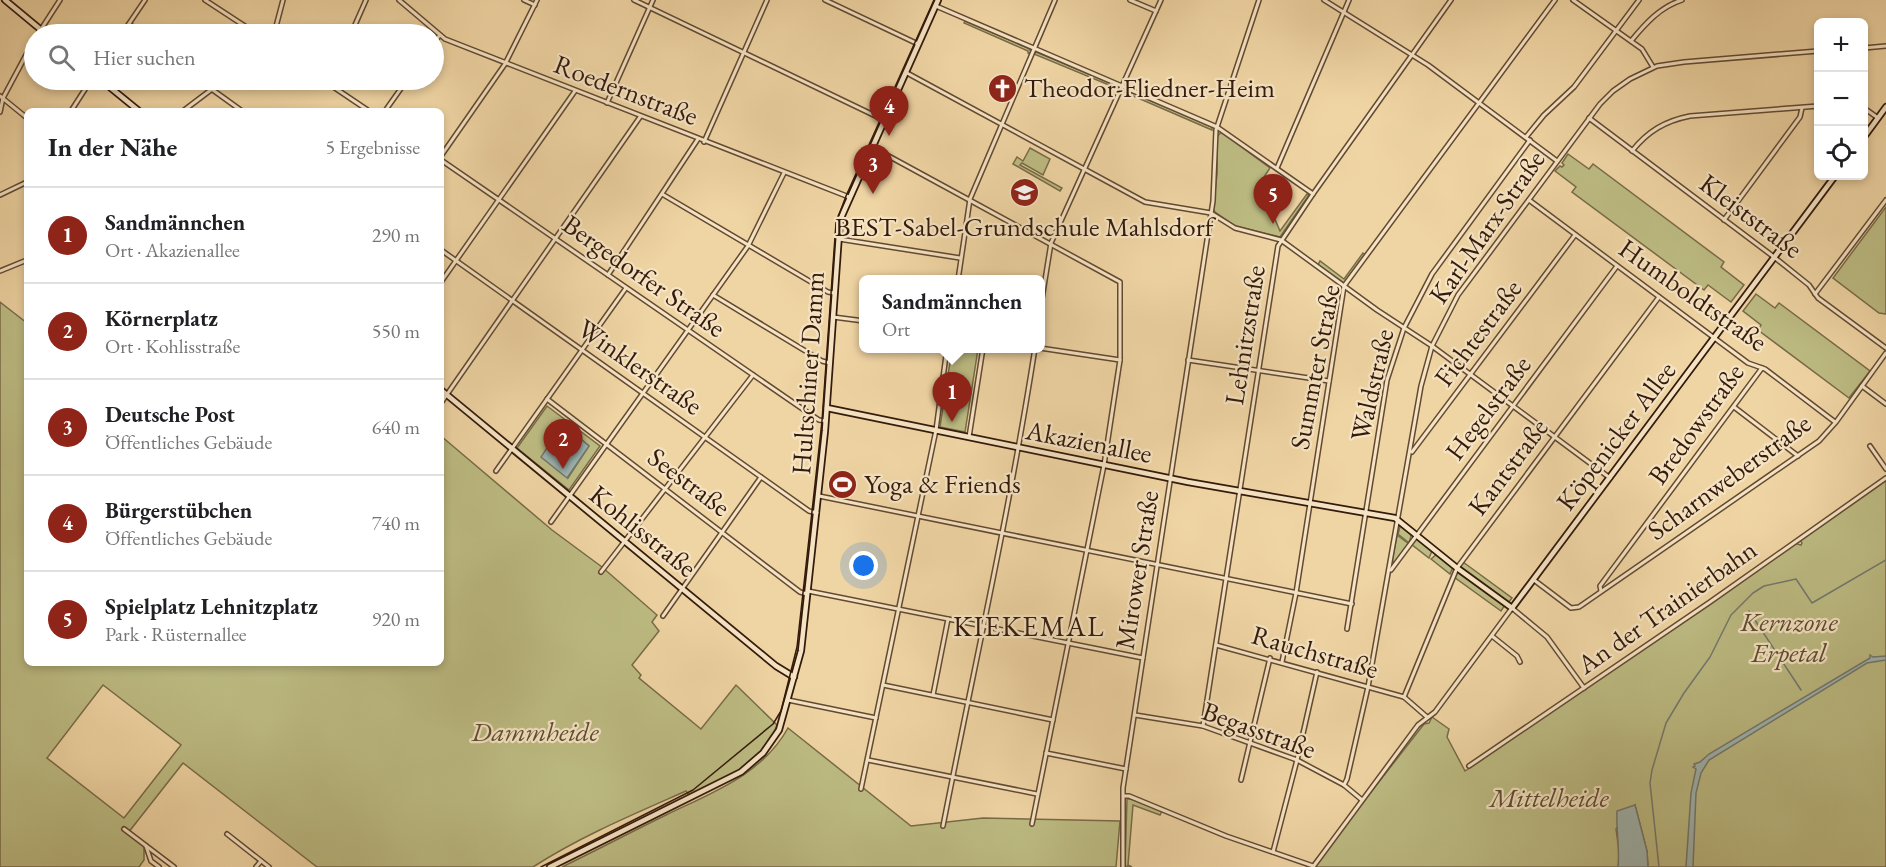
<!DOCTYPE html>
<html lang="de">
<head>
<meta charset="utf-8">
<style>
  body { margin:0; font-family:"EB Garamond",serif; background:#f6f6f6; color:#202124 }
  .controls { position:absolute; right:18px; top:18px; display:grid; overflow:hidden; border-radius:9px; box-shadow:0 3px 9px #0003 }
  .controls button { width:54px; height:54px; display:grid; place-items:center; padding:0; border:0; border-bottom:2px solid #e0e0e0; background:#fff; color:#202124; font:30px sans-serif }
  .you { position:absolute; left:864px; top:566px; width:21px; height:21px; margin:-15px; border:4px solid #fff; border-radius:50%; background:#1a73e8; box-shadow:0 0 0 9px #1a73e833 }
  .badge { display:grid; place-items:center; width:39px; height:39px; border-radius:50%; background:#8f2418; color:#fff; font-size:20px; font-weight:700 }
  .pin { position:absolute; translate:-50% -50px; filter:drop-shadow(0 2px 3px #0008) }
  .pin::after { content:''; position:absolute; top:32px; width:21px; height:18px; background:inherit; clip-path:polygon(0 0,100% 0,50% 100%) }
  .popup { position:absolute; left:859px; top:275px; width:186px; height:78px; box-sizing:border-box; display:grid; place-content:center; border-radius:9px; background:#fff; filter:drop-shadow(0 2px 4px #0005); font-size:20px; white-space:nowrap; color:#757577 }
  .popup b { font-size:22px; color:#202124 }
  .popup::after { content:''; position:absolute; left:50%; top:100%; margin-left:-12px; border:12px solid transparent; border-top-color:#fff }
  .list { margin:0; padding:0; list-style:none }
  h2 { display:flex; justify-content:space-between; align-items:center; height:78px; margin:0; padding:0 24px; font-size:26px }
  h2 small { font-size:20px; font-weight:400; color:#757577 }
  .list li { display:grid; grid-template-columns:39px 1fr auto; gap:18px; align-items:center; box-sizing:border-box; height:96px; padding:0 24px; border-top:2px solid #e0e0e0 }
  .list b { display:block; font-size:22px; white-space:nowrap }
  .list p { margin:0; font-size:20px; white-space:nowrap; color:#757577 }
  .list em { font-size:20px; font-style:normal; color:#757577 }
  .icon { flex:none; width:33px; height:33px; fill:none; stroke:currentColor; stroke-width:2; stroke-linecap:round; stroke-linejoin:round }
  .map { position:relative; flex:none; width:1886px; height:867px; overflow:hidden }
  .search { position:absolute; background:#fff; box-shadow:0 3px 9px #0003; left:24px; top:24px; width:420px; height:66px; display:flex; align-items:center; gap:15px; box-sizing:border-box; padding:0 21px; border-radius:33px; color:#757577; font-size:22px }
  .panel { position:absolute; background:#fff; box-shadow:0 3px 9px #0003; left:24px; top:108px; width:420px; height:558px; border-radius:9px }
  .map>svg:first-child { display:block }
  .green { fill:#bdbc83; stroke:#786b48; stroke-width:1.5; fill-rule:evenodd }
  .water { fill:#9eb6b1; stroke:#74786f; stroke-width:1.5 }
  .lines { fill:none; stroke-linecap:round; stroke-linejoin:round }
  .stream { stroke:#74786f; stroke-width:1.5 }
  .street-casing { stroke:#634932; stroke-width:6 }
  .secondary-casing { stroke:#341a0c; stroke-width:8 }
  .street { stroke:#f5e4c4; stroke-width:3 }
  .secondary { stroke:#f5e4c4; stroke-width:4.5 }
  .tram { stroke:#341a0c; stroke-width:1.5 }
  .labels { text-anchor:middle; stroke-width:4.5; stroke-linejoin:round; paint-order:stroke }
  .poi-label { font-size:27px; fill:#341a0c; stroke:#f5e4c4; text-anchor:start }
  .street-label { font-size:27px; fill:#341a0c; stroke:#f5e4c4 }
  .park-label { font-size:27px; font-style:italic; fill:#5d4b30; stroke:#f5e4c4 }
  .neighbourhood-label { font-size:28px; letter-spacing:1.5px; fill:#341a0c; stroke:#f5e4c4 }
</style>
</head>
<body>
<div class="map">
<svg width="1886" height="867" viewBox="0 0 1886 867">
  <rect width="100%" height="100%" fill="#f0d5a4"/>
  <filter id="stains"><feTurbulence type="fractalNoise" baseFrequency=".00333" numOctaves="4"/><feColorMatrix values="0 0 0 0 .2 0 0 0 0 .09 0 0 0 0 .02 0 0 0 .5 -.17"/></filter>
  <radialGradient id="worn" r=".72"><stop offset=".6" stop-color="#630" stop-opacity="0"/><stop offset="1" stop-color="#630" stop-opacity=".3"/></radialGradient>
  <g class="green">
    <path d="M965,21L1028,48L1031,51L1030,54L1028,53V51L964,23Z"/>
    <path d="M1036,52L1116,85V88L1034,54Z"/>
    <path d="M1126,90L1212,127V130L1124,92Z"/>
    <path d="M1221,132L1270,168L1260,183L1275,197L1274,217L1280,231L1307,194L1309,195L1280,237L1235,226L1215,212L1213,209L1217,174V137Z"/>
    <path d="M1030,148L1050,159L1043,175L1022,163L1020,165L1062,188L1060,191L1013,164L1017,157L1023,161Z"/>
    <path d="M1568,154L1589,169L1593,164L1724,262L1721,267L1744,285L1731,302L1708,285L1704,290L1572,192L1576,187L1555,171L1560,166L1562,167L1564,165L1562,163Z"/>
    <path d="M1886,207V314L1879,313L1833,278Z"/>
    <path d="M1363,253L1366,255L1344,283L1318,265L1320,261L1344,279Z"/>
    <path d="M1756,294L1775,308L1779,303L1870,371L1849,398L1758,330L1761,325L1743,311Z"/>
    <path d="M0,302L27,323V663H441V436L552,530L602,567L657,615L652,622L659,631L632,665L641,675L639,678L701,729L736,685L777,725C764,764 723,779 689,795L686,791C634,814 581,836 533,867H317L183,763L128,833L144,846V860L139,867H0ZM103,685L181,745L124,818L47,758Z"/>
    <path d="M952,349H978L965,432L940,427Z"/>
    <path d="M547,406L600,446L569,490L517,448ZM562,430L572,432L589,446L568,478L557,434Z"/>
    <path d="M1886,480V867H1648L1647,851L1635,805L1616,829L1620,858L1618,867H1310L1330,841L1332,842L1424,724L1429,723L1432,717L1449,729L1447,737L1465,771L1673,627L1709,605L1794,543L1801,545L1802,543L1800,540Z"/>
    <path d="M1401,523L1412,533L1409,543L1398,534Z"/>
    <path d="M1397,535L1409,544L1395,562L1392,561Z"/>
    <path d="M1415,539H1418L1432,551L1429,558L1411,544Z"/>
    <path d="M1437,554L1453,567L1450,574L1431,559Z"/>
    <path d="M1463,562L1512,598L1508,603L1462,569L1460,566Z"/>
    <path d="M1458,571L1505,605L1501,611L1454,577Z"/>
    <path d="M788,728L911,826L983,818L1120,821L1116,867H562C597,850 631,832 666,815C711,793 762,775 788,728Z"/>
    <path d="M1127,799H1131L1162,811L1160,815L1133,805L1128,865L1132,867L1125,866Z"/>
  </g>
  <g class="water">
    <path d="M562,430L572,432L589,446L567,478L541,457L556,434Z"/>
    <path d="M1870,655L1873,657L1886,656V660L1867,663L1709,760L1701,773L1696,793L1693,867H1686L1691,793L1696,769L1693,767L1695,766L1694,764L1700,762L1709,754L1870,658Z"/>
    <path d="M1635,805L1647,851L1648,867H1618C1620,849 1616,830 1617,811Z"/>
  </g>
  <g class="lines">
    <g class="stream">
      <path d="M1749,611L1801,690"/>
      <path d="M1659,867L1650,783L1652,770L1666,723L1684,693L1710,657L1731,615L1753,593L1764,586L1796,579L1812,603L1886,560"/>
    </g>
    <defs>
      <g id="street">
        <path d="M205,0L257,34"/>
        <path d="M399,0L445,39L849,197"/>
        <path d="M524,0L535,5"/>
        <path d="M634,0L884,120"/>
        <path d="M825,0L918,44"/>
        <path d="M1130,0L1156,11"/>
        <path d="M1324,0L1428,65L1557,161"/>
        <path d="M1573,0L1642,49L1653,67"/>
        <path d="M936,6L1217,127L1313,194"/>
        <path d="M129,24L142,34"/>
        <path d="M38,34L60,0"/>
        <path d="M122,34L145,0"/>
        <path d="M274,34L283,0"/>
        <path d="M351,34L366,0"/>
        <path d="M1631,41C1645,24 1660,7 1682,0"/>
        <path d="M434,43L439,36"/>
        <path d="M1864,48L1886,46"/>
        <path d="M907,73L1145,202L1211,213L1235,228L1281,240L1377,310L1432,346L1610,478"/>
        <path d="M199,80L242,111"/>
        <path d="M323,80L369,111"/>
        <path d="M0,96L27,118"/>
        <path d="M607,103L653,0"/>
        <path d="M1864,108L1878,118"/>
        <path d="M71,111L91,80"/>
        <path d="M183,111L224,80"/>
        <path d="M385,111L407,80"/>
        <path d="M0,112L3,98L34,40"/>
        <path d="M1589,118L1774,257L1809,285L1818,298L1886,348"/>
        <path d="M1526,137L1544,115L1574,87L1639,0"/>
        <path d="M704,142L767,0"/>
        <path d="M872,147L1120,282V360L1104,465L1032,824"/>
        <path d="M1632,151C1648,131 1665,121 1690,116L1818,106"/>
        <path d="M441,156L505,64L537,0"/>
        <path d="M441,160L807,412L819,420L826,421"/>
        <path d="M1277,168L1349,0"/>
        <path d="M662,194L828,292L834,293"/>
        <path d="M0,195L27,182"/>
        <path d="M1529,200L1748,363L1765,369L1835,422"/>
        <path d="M1724,220L1800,117L1802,108"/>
        <path d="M839,239L960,258"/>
        <path d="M441,250L809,511L817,513"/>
        <path d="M0,271L27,260"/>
        <path d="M608,275L698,139"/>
        <path d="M958,280L970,199L1055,0"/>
        <path d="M441,282L575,91"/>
        <path d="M1815,294L1886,200"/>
        <path d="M713,295L822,361L830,363"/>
        <path d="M1040,311L1051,243L1161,0"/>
        <path d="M833,317L864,321"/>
        <path d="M1040,348L1120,360"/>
        <path d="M1188,360L1329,381"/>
        <path d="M1862,386L1886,404"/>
        <path d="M547,399L800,592L807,594"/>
        <path d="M441,403L640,117"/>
        <path d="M1734,407L1798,456"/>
        <path d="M969,437L983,348"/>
        <path d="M1870,446L1886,469"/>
        <path d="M1412,452L1575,235"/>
        <path d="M496,471L626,288"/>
        <path d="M819,496L1352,604"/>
        <path d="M551,522L748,246L784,173"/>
        <path d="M1391,570L1617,266"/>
        <path d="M601,572L753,375"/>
        <path d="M1534,580L1571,608L1579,607L1819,441L1836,422L1886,353"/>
        <path d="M808,591L1143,658"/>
        <path d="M1601,591L1600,586L1762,368"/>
        <path d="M663,616L761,477"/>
        <path d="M1347,629L1387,380L1404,328L1432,274L1530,140"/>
        <path d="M1492,636L1517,656L1520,662"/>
        <path d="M1216,645L1404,697L1427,717"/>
        <path d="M1282,662L1296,593L1344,286L1555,0"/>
        <path d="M883,685L1053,720"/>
        <path d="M933,695L948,619"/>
        <path d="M1404,697L1457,568L1659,297"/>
        <path d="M788,700L876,718"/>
        <path d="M1135,715L1203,726L1297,760L1344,785L1362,800"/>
        <path d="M1203,726L1278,246L1313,194L1451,0"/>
        <path d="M1046,753L1126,769"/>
        <path d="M868,760L1037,794"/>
        <path d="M1469,766L1710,602L1886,478"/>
        <path d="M1241,780L1270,658"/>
        <path d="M1344,785L1347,779L1368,687L1421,386L1432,346L1458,295L1600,104L1613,91L1630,79L1657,66L1684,62L1818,51"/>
        <path d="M861,789L936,430L947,348"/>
        <path d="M1124,796H1129L1226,836L1313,866"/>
        <path d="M943,826C974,667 1010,509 1035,348"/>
        <path d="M124,829L174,867"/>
        <path d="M227,834L269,867"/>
        <path d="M146,846L151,861L159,867"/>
        <path d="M1273,852L1297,760L1317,672"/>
        <path d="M256,867L261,861"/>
        <path d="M1123,867V788L1213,201L1216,130L1259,0"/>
        <path d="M1313,867L1418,725L1435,712L1512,608L1547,637L1584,688"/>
      </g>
      <g id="secondary">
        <path d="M5,0L46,34"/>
        <path d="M101,80L139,111"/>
        <path d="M1864,137L1886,107"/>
        <path d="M441,390L776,666L794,677"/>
        <path d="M827,408L1188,482L1395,518L1457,568L1512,608L1835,176"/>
        <path d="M550,867L741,772L763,753L779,730L801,651L825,431L840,220L938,0"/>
      </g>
    </defs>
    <use href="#street" class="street-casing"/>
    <use href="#secondary" class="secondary-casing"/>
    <use href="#street" class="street"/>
    <use href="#secondary" class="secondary"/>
    <path class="tram" d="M541,867L693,790L773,724L781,711L797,647L822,421L836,223L846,196L934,0"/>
  </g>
  <defs>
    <symbol id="church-disc" viewBox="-11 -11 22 22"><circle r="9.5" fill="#8f2418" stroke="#f5e4c4"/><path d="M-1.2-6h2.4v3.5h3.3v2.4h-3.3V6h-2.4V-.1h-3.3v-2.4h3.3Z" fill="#fff"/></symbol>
    <symbol id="school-disc" viewBox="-11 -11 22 22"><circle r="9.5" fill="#8f2418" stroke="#f5e4c4"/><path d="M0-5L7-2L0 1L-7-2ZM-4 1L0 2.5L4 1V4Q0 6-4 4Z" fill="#fff"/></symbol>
    <symbol id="stadium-disc" viewBox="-11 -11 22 22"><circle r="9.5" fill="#8f2418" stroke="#f5e4c4"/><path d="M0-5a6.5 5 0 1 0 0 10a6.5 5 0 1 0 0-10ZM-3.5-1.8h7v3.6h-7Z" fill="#fff"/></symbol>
  </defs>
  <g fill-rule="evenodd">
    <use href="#church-disc" x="986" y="72" width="33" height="33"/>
    <use href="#school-disc" x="1008" y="176" width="33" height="33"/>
    <use href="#stadium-disc" x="826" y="468" width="33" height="33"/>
  </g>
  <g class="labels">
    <g class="poi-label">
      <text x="1024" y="97">Theodor-Fliedner-Heim</text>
      <text x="1024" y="236" text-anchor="middle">BEST-Sabel-Grundschule Mahlsdorf</text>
      <text x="864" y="493">Yoga &amp; Friends</text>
    </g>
    <g class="street-label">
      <text transform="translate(626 90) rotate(21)" y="9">Roedernstraße</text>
      <text transform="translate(1751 216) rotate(37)" y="9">Kleiststraße</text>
      <text transform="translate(1487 227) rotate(-55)" y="9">Karl-Marx-Straße</text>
      <text transform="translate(644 276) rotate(35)" y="9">Bergedorfer Straße</text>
      <text transform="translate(1693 295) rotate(35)" y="9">Humboldtstraße</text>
      <text transform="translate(1478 333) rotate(-53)" y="9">Fichtestraße</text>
      <text transform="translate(1245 335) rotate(-81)" y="9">Lehnitzstraße</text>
      <text transform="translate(640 367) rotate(35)" y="9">Winklerstraße</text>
      <text transform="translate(1315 367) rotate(-79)" y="9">Summter Straße</text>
      <text transform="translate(808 373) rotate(-86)" y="9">Hultschiner Damm</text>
      <text transform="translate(1372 385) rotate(-77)" y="9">Waldstraße</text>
      <text transform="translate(1488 408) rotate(-53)" y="9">Hegelstraße</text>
      <text transform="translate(1696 424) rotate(-54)" y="9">Bredowstraße</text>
      <text transform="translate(1616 436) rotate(-53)" y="9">Köpenicker Allee</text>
      <text transform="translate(1089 442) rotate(11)" y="9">Akazienallee</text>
      <text transform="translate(1508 467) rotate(-53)" y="9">Kantstraße</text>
      <text transform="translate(1729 477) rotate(-36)" y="9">Scharnweberstraße</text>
      <text transform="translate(689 482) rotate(37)" y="9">Seestraße</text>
      <text transform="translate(643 531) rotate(39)" y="9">Kohlisstraße</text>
      <text transform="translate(1137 570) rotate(-81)" y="9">Mirower Straße</text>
      <text transform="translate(1667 607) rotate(-35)" y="9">An der Trainierbahn</text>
      <text transform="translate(1315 652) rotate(16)" y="9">Rauchstraße</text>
      <text transform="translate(1259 730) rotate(20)" y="9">Begasstraße</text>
    </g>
    <g class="park-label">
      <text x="1789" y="631">Kernzone<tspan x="1789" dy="31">Erpetal</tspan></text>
      <text x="535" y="741">Dammheide</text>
      <text x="1549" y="807">Mittelheide</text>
    </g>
    <g class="neighbourhood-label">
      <text x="1029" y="636">KIEKEMAL</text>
    </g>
  </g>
  <rect width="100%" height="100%" filter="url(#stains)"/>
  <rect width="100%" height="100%" fill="url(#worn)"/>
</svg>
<div class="controls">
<button>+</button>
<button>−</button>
<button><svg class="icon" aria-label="locate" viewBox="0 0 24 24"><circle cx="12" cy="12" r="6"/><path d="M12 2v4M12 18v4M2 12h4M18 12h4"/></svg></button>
</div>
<div class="you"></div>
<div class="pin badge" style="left:952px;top:422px">1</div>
<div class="popup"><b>Sandmännchen</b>Ort</div>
<div class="pin badge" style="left:563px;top:469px">2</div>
<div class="pin badge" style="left:873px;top:194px">3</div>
<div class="pin badge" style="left:889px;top:136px">4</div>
<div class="pin badge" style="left:1273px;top:224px">5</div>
<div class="search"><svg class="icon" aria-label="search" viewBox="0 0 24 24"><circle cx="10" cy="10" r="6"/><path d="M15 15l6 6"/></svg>Hier suchen</div>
<section class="panel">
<h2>In der Nähe<small>5 Ergebnisse</small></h2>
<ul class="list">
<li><span class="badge">1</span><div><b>Sandmännchen</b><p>Ort · Akazienallee</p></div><em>290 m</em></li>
<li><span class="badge">2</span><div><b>Körnerplatz</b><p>Ort · Kohlisstraße</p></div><em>550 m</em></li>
<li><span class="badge">3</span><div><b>Deutsche Post</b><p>Öffentliches Gebäude</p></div><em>640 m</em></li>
<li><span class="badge">4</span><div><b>Bürgerstübchen</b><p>Öffentliches Gebäude</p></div><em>740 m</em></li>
<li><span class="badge">5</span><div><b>Spielplatz Lehnitzplatz</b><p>Park · Rüsternallee</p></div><em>920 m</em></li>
</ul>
</section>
</div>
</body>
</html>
